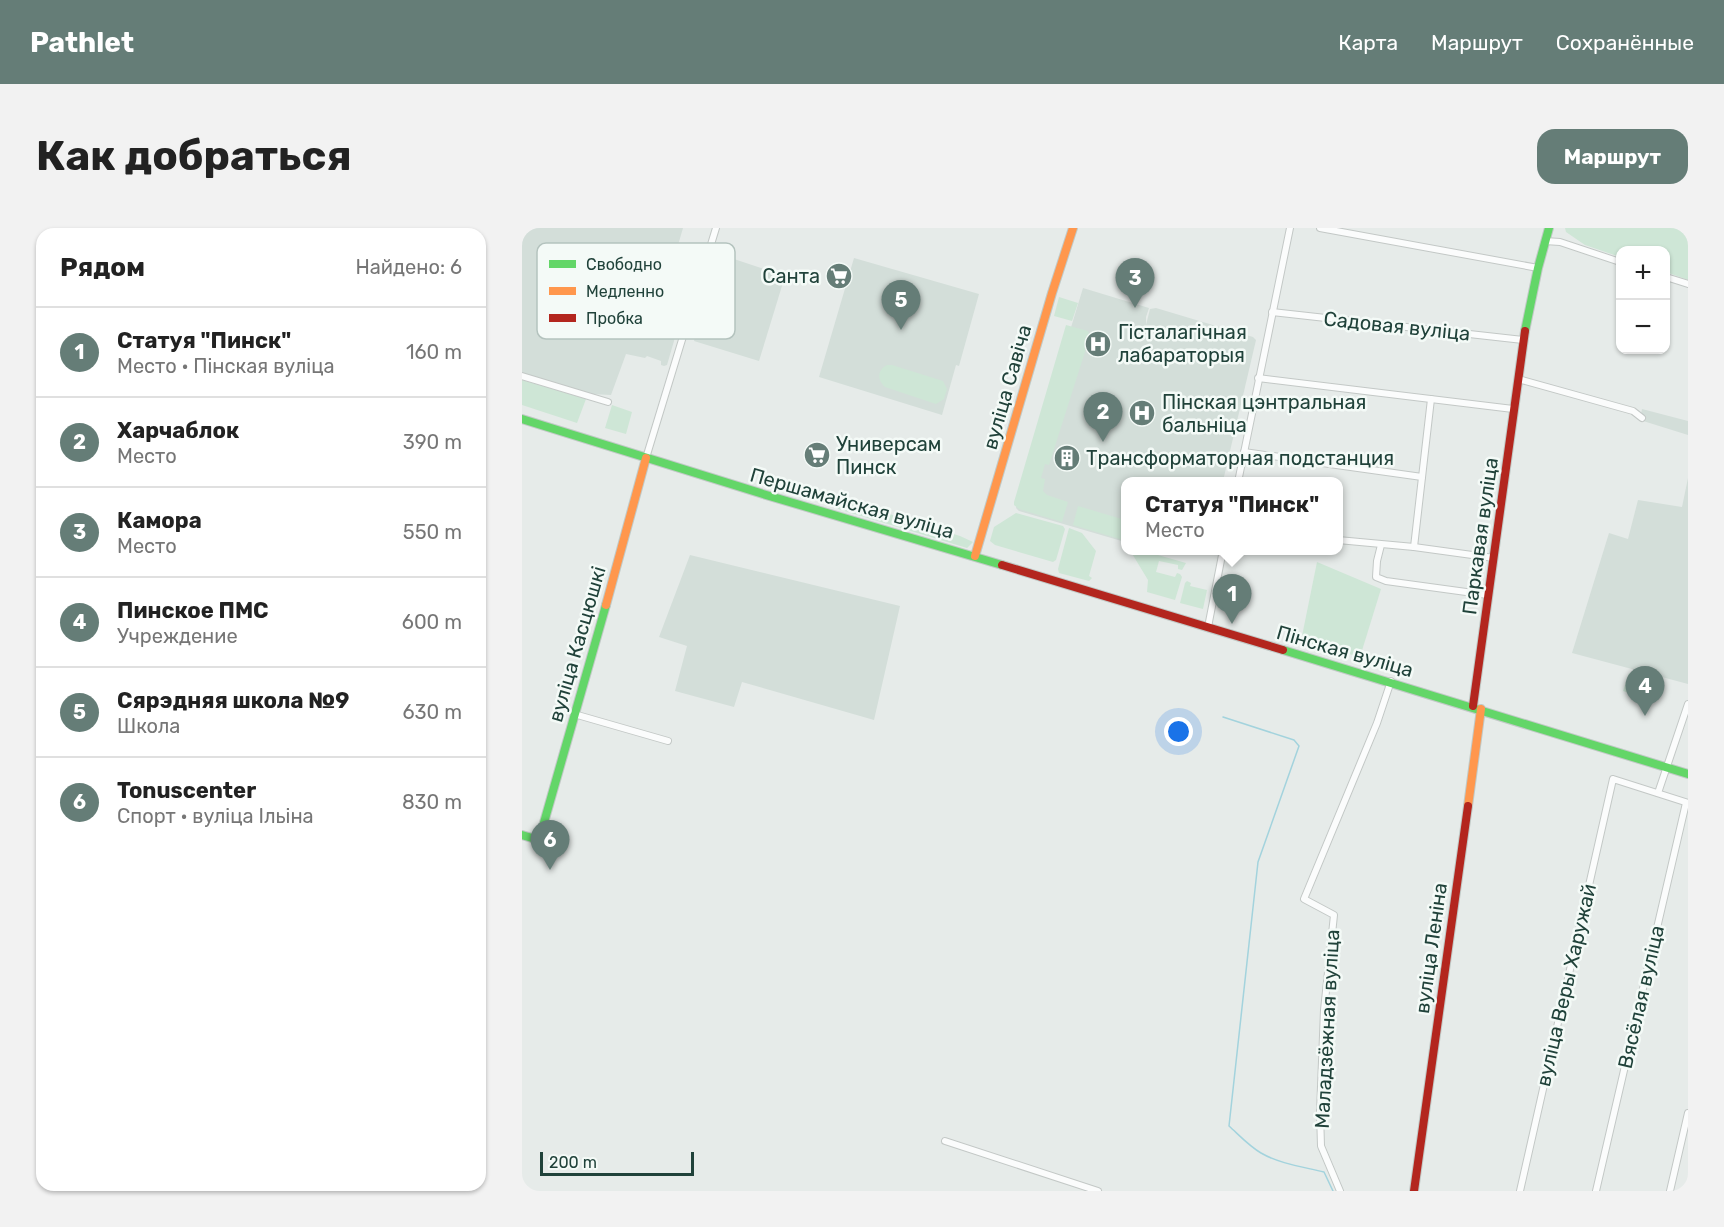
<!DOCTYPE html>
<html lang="ru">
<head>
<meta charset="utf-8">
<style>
  body { margin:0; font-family:Rubik,sans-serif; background:#f2f2f2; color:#222 }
  .controls { position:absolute; right:18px; top:18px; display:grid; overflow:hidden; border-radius:12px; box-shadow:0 2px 4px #0004 }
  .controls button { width:54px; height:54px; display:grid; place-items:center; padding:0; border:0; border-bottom:2px solid #e0e0e0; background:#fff; color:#222; font:30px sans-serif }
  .scale { position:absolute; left:18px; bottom:15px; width:154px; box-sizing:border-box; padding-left:6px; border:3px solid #20423a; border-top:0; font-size:16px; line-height:21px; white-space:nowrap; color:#20423a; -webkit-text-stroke:4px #f4faf7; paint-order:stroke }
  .you { position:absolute; left:657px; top:504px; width:21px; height:21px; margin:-15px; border:4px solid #fff; border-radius:50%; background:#1a73e8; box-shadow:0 0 0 9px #1a73e833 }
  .badge { display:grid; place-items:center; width:39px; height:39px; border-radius:50%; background:#657d77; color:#fff; font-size:20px; font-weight:700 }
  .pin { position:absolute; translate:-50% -50px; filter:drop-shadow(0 2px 3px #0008) }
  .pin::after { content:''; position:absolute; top:32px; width:21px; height:18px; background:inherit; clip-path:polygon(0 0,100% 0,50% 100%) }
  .popup { position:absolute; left:599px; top:249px; width:222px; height:78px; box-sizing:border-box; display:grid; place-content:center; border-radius:12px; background:#fff; filter:drop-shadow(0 2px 4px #0005); font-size:20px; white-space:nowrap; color:#767676 }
  .popup b { font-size:22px; color:#222 }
  .popup::after { content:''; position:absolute; left:50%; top:100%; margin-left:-12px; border:12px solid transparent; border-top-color:#fff }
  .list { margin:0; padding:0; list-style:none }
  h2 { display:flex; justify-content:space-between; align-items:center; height:78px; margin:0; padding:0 24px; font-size:26px }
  h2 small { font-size:20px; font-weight:400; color:#767676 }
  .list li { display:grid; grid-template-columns:39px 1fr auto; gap:18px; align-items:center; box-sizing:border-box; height:90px; padding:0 24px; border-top:2px solid #e0e0e0 }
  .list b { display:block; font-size:22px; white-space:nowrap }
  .list p { margin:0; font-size:20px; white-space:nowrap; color:#767676 }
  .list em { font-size:20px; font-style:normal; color:#767676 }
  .map { position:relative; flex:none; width:1166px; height:963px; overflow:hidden; border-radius:18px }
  header { display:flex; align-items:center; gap:36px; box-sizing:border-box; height:84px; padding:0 30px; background:#657d77; color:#fff }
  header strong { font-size:28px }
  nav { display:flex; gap:33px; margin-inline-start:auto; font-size:21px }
  .intro { display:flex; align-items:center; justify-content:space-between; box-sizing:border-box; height:144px; padding:0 36px }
  h1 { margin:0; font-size:42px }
  .button { padding:15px 27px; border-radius:18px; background:#657d77; color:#fff; font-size:21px; font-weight:700 }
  main { display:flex; gap:36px; padding:0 36px }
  aside { flex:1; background:#fff; border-radius:18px; box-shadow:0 2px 4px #0004 }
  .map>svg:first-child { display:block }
  .built { fill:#d3ded9 }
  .green { fill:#cee6d6 }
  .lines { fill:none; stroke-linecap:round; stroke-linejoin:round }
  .stream { stroke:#a3d3dd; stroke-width:1.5 }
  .street-casing { stroke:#c3c8c6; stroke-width:8 }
  .fast-casing { stroke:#c1c9c6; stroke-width:10 }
  .slow-casing { stroke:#c1c9c6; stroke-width:10 }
  .jam-casing { stroke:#c1c9c6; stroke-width:10 }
  .street { stroke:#fbfcfc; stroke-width:6 }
  .fast { stroke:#63d668; stroke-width:8 }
  .slow { stroke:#ff974d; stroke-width:8 }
  .jam { stroke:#b3261e; stroke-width:8 }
  .labels { text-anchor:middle; stroke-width:5; stroke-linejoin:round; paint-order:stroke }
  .poi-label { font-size:20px; fill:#20423a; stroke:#f4faf7; text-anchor:start }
  .street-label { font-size:20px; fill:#20423a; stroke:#f4faf7 }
  .key { fill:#f4faf7; stroke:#b4c3be; stroke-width:1.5 }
  .key-label { font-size:16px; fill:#20423a }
</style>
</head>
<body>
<header>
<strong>Pathlet</strong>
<nav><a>Карта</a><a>Маршрут</a><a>Сохранённые</a></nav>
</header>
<div class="intro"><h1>Как добраться</h1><a class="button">Маршрут</a></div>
<main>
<aside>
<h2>Рядом<small>Найдено: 6</small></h2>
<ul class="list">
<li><span class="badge">1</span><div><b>Статуя &quot;Пинск&quot;</b><p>Место · Пінская вуліца</p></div><em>160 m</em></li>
<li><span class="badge">2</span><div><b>Харчаблок</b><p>Место</p></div><em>390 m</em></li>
<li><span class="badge">3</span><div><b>Камора</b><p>Место</p></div><em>550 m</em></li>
<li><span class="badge">4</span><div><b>Пинское ПМС</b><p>Учреждение</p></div><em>600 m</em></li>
<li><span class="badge">5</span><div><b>Сярэдняя школа №9</b><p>Школа</p></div><em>630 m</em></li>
<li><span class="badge">6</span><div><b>Tonuscenter</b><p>Спорт · вуліца Ільіна</p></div><em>830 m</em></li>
</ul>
</aside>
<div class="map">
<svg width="1166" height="963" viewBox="0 0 1166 963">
  <rect width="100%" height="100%" fill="#e6ebe9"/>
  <g class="built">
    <path d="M0,0H161L138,79L158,85L152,113L145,137L142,138L139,137V133L125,128L123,130L104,126L89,167L69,166L0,145Z"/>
    <path d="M197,26L263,48L237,133L172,113Z"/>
    <path d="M332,30L457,66L437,138L434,137L420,187L297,149Z"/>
    <path d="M561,60L627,80L624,89V97L628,81L634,80L731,109L734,112L701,253L604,254L603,314L497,283L494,280Z"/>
    <path d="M1120,181L1166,193V207L1118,192Z"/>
    <path d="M1166,250V456L1050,425L1087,305L1106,311L1116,272L1160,279Z"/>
    <path d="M168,327L378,378L352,492L220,454L212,479L153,463L165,418L137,409Z"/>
  </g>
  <g class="green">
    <path d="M1043,0H1166V52L1144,44V22H1098V29L1063,17L1044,4Z"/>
    <path d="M537,69L556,75L550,93L532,88Z"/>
    <path d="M544,97L566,103L568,108L527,237L523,236L519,250L523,251L521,263L525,267L546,274L540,294L497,281L492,277V274Z"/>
    <path d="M365,137H370L421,153L425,161L422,171L414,176L363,159C355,152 355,142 365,137Z"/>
    <path d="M0,152L64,171L55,195L0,177Z"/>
    <path d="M90,177L110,184L104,206L83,200Z"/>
    <path d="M314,266L326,273L438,308L451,314L445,320L313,280L311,274Z"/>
    <path d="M556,278L603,292V303L601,312L551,297Z"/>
    <path d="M494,285L541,298L543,301L534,332L531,334L473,317L468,313L472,299Z"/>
    <path d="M547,300L560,305L574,323L567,348L570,350L567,353L537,345L536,341Z"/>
    <path d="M605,323H622L664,335L660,342L656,341V337L637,333L634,344L653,349L655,345L658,346L660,349L653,372L625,364L626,352L609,324Z"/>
    <path d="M795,334L859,361L838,429L779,413Z"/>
    <path d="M665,353L669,355L668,358L685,362L681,381L658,375L663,355Z"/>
    <path d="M1107,445L1137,455L1131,473L1101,463Z"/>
  </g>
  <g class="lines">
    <path class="stream" d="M701,489L772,512L777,518L736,634L707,898C717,907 727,918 739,925C758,936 782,939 802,944L811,963"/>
    <defs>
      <g id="street">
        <path d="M798,0L1016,40"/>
        <path d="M1023,13L1038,14L1098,34"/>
        <path d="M1144,49L1166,56"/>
        <path d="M750,84L1001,112"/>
        <path d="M0,148L86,174"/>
        <path d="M736,150L991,181"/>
        <path d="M996,151L1111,183L1120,190"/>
        <path d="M722,224L900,249"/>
        <path d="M124,230L194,0"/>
        <path d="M716,254L768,0"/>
        <path d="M816,312L892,319L972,330"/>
        <path d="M859,317L855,333L854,349L864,353L966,367"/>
        <path d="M892,319L909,171"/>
        <path d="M686,399L701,322"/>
        <path d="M52,486L146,513"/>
        <path d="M1136,565L1166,476"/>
        <path d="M423,913L576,963"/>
        <path d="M818,963L799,918L798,884L802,782L812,687L782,671L855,495L869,453"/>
        <path d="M998,963L1091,551L1166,575"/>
        <path d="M1074,963L1164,575"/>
        <path d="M1148,963L1166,885"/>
      </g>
      <g id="fast">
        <path d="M1003,103L1016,40L1027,0"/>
        <path d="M0,191L241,266L480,337"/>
        <path d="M761,422L1166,546"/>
        <path d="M0,607L17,612L84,377"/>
      </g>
      <g id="slow">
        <path d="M453,328L530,65L551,0"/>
        <path d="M84,377L124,230"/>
        <path d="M946,578L959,481"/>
      </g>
      <g id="jam">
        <path d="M480,337L761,422"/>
        <path d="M951,478L1003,103"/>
        <path d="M892,963L946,578"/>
      </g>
    </defs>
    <use href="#street" class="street-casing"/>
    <use href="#fast" class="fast-casing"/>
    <use href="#slow" class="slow-casing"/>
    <use href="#jam" class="jam-casing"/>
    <use href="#street" class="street"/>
    <use href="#fast" class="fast"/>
    <use href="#slow" class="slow"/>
    <use href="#jam" class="jam"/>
  </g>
  <defs>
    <symbol id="supermarket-disc" viewBox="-11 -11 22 22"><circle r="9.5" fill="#657d77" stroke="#f4faf7"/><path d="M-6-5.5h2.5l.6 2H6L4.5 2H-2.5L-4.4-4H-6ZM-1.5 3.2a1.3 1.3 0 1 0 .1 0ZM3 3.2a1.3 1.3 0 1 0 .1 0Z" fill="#fff"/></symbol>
    <symbol id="hospital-disc" viewBox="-11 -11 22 22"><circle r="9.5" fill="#657d77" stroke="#f4faf7"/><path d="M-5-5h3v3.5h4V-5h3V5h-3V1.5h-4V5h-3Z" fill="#fff"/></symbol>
    <symbol id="building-disc" viewBox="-11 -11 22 22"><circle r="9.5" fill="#657d77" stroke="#f4faf7"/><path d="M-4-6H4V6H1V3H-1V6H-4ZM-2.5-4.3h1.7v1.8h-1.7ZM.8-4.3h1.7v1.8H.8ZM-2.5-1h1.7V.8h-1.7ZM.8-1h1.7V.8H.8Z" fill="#fff"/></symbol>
  </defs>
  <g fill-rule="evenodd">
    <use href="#supermarket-disc" x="302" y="33" width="30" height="30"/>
    <use href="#hospital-disc" x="561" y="101" width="30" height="30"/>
    <use href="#hospital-disc" x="605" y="170" width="30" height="30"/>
    <use href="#supermarket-disc" x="280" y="212" width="30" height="30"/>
    <use href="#building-disc" x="530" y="215" width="30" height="30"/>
  </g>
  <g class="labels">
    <g class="poi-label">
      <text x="298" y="55" text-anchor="end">Санта</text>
      <text x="596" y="111">Гісталагічная<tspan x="596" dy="23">лабараторыя</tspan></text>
      <text x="640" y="181">Пінская цэнтральная<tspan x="640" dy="23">бальніца</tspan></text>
      <text x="314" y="223">Универсам<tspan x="314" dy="23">Пинск</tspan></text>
      <text x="564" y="237">Трансформаторная подстанция</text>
    </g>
    <g class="street-label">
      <text transform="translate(875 98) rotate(6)" y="7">Садовая вуліца</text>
      <text transform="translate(485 159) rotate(-74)" y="7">вуліца Савіча</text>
      <text transform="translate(330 275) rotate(16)" y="7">Першамайская вуліца</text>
      <text transform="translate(958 308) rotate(-82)" y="7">Паркавая вуліца</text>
      <text transform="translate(55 416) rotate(-74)" y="7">вуліца Касцюшкі</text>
      <text transform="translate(823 423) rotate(16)" y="7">Пінская вуліца</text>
      <text transform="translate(909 720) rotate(-82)" y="7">вуліца Леніна</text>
      <text transform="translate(1044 757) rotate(-77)" y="7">вуліца Веры Харужай</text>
      <text transform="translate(1119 769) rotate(-77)" y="7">Вясёлая вуліца</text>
      <text transform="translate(805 801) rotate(-87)" y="7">Маладзёжная вуліца</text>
    </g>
  </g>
  <rect x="15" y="15" width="198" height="96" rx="9" class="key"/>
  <rect x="27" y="32" width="27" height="8" fill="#63d668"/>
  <rect x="27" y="59" width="27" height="8" fill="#ff974d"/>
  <rect x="27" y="86" width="27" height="8" fill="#b3261e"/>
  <g class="key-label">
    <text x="64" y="42">Свободно</text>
    <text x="64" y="69">Медленно</text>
    <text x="64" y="96">Пробка</text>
  </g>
</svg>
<div class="controls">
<button>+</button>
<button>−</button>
</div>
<div class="scale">200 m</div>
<div class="you"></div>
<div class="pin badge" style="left:710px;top:396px">1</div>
<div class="popup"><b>Статуя &quot;Пинск&quot;</b>Место</div>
<div class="pin badge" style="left:581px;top:214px">2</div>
<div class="pin badge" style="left:613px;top:80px">3</div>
<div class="pin badge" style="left:1123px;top:488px">4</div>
<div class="pin badge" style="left:379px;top:102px">5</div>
<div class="pin badge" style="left:28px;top:642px">6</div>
</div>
</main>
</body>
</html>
